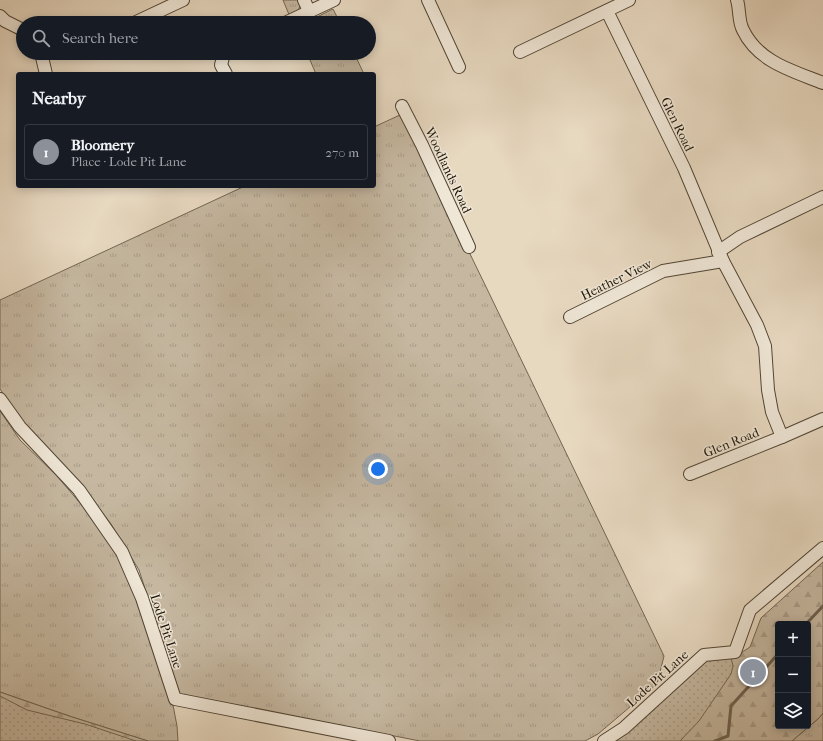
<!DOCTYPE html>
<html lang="en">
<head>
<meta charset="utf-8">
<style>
  body { margin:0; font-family:"IM FELL French Canon",serif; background:#20242c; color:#f1f3f6 }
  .controls { position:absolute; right:12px; bottom:12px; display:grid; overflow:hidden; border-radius:4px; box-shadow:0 2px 10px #0003 }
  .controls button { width:36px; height:36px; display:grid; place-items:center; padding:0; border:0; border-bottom:1px solid #363941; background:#171b24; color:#f1f3f6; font:20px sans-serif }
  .you { position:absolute; left:378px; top:469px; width:14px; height:14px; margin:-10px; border:3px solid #fff; border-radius:50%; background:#1a73e8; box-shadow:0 0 0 6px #1a73e833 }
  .badge { display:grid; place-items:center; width:26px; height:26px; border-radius:50%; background:#8c9099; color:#fff; font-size:13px; font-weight:700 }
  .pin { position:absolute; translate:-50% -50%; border:2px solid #fff; box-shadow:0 1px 4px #0006 }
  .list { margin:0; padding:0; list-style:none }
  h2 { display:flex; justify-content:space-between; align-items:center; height:52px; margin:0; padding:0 16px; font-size:17px }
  h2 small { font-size:13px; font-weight:400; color:#9ea1a6 }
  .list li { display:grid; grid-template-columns:26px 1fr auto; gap:12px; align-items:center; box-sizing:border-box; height:56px; margin:0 8px 8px; padding:0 8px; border:1px solid #363941; border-radius:4px }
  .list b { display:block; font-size:15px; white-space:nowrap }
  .list p { margin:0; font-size:13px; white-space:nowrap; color:#9ea1a6 }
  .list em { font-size:13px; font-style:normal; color:#9ea1a6 }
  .icon { flex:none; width:22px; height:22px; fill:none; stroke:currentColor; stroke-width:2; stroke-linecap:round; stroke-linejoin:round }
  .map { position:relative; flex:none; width:823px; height:741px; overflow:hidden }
  .search { position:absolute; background:#171b24; box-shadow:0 2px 10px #0003; left:16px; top:16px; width:360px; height:44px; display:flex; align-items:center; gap:10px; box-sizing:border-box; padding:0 14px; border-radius:22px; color:#9ea1a6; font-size:15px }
  .panel { position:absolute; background:#171b24; box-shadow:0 2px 10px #0003; left:16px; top:72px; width:360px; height:116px; border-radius:4px }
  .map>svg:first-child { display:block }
  .grass { fill:url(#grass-tufts); stroke:#726652 }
  .forest { fill:url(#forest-firs); stroke:#726652; fill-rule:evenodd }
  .park { fill:url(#park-dots); stroke:#726652 }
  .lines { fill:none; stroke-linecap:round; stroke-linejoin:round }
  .stream { stroke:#6e614f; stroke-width:3 }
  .minor-casing { stroke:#514534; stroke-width:14 }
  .minor { stroke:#efe6d6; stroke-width:12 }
  .labels { text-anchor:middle; stroke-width:3; stroke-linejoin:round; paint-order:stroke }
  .street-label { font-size:13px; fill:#1f1405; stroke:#efe6d6 }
</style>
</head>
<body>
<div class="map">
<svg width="823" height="741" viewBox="0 0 823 741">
  <defs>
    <pattern id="grass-tufts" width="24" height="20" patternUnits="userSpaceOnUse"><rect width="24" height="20" fill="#c5b7a0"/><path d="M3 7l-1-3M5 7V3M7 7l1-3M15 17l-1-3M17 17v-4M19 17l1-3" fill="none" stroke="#a99c88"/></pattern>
    <pattern id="forest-firs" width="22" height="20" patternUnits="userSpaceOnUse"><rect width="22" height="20" fill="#c5b7a0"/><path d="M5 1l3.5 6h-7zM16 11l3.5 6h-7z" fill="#a99c88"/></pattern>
    <pattern id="park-dots" width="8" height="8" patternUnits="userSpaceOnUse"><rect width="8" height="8" fill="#c5b7a0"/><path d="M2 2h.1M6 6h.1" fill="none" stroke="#a99c88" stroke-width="1.8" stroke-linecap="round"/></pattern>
  </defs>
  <rect width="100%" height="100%" fill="#e7d8c0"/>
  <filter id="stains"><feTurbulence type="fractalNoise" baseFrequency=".005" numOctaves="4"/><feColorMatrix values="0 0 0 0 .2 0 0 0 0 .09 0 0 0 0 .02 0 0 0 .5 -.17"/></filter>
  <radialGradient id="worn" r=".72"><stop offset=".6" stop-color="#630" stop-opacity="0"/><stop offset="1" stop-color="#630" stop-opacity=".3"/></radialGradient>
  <g class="grass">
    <path d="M283,0H298L300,6L297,13L290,17Z"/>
    <path d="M333,9L340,23H305Z"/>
    <path d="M307,53H354L364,74H316Z"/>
    <path d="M402,114L489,293L664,656L657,684L598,734L585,741H420L179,694L139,570L111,524L79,482L26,427L0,389V300L245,186H374V127Z"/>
    <path d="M0,411L20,440L57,476L102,529L120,559L135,589L169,694L170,703L173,705L177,726L178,741H148L69,716L0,692Z"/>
    <path d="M823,713V741H792L819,718Z"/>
  </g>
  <g class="forest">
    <path d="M823,562V713L819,718L792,741H671L639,720L750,647L761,618ZM778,624H808V726H778Z"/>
    <path d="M0,692L69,716L148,741H0Z"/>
  </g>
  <g class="park">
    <path d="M731,658L733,666L731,674L699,721L680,741H608L701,660Z"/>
    <path d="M0,696L27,710L85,724L136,741H0Z"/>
  </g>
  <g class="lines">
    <g class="stream">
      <path d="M806,624L823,606"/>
      <path d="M715,741L728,736L731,706L778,654"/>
    </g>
    <defs>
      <g id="minor">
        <path d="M304,0L309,11"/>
        <path d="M428,0L459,67"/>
        <path d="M737,0C740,9 738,21 743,30C758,62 793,71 823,83"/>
        <path d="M607,11L684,168L723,261L757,325L765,346L768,390L772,412L782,437"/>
        <path d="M0,16L5,21L23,30"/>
        <path d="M134,23L183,0"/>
        <path d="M285,23L334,0"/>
        <path d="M520,52L629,0"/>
        <path d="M41,53L46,74"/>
        <path d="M224,53L221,65L226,74"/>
        <path d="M402,106L422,145L469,247"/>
        <path d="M718,252L740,237L823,197"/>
        <path d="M570,317L663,271L723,261"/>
        <path d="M0,399L20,427L79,490L122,552L142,598L175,699L389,741"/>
        <path d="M690,474L782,437L823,419"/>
        <path d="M604,741L624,728L704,655L735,652L750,610L823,548"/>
      </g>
    </defs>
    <use href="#minor" class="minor-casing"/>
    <use href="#minor" class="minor"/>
  </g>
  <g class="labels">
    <g class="street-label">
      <text transform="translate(678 124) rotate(64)" y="5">Glen Road</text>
      <text transform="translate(449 170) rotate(65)" y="5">Woodlands Road</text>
      <text transform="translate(616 279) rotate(-26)" y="5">Heather View</text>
      <text transform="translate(731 442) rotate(-22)" y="5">Glen Road</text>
      <text transform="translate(167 631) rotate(72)" y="5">Lode Pit Lane</text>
      <text transform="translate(657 678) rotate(-42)" y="5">Lode Pit Lane</text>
    </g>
  </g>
  <rect width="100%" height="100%" filter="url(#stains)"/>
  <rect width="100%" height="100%" fill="url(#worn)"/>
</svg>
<div class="controls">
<button>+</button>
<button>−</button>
<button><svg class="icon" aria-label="layers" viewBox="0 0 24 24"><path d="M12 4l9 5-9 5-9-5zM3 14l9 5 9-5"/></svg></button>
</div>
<div class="you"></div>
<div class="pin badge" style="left:753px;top:672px">1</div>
<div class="search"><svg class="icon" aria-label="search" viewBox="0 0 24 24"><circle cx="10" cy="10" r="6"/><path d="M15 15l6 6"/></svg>Search here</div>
<section class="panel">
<h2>Nearby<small></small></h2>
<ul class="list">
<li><span class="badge">1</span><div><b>Bloomery</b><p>Place · Lode Pit Lane</p></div><em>270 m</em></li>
</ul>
</section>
</div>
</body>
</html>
